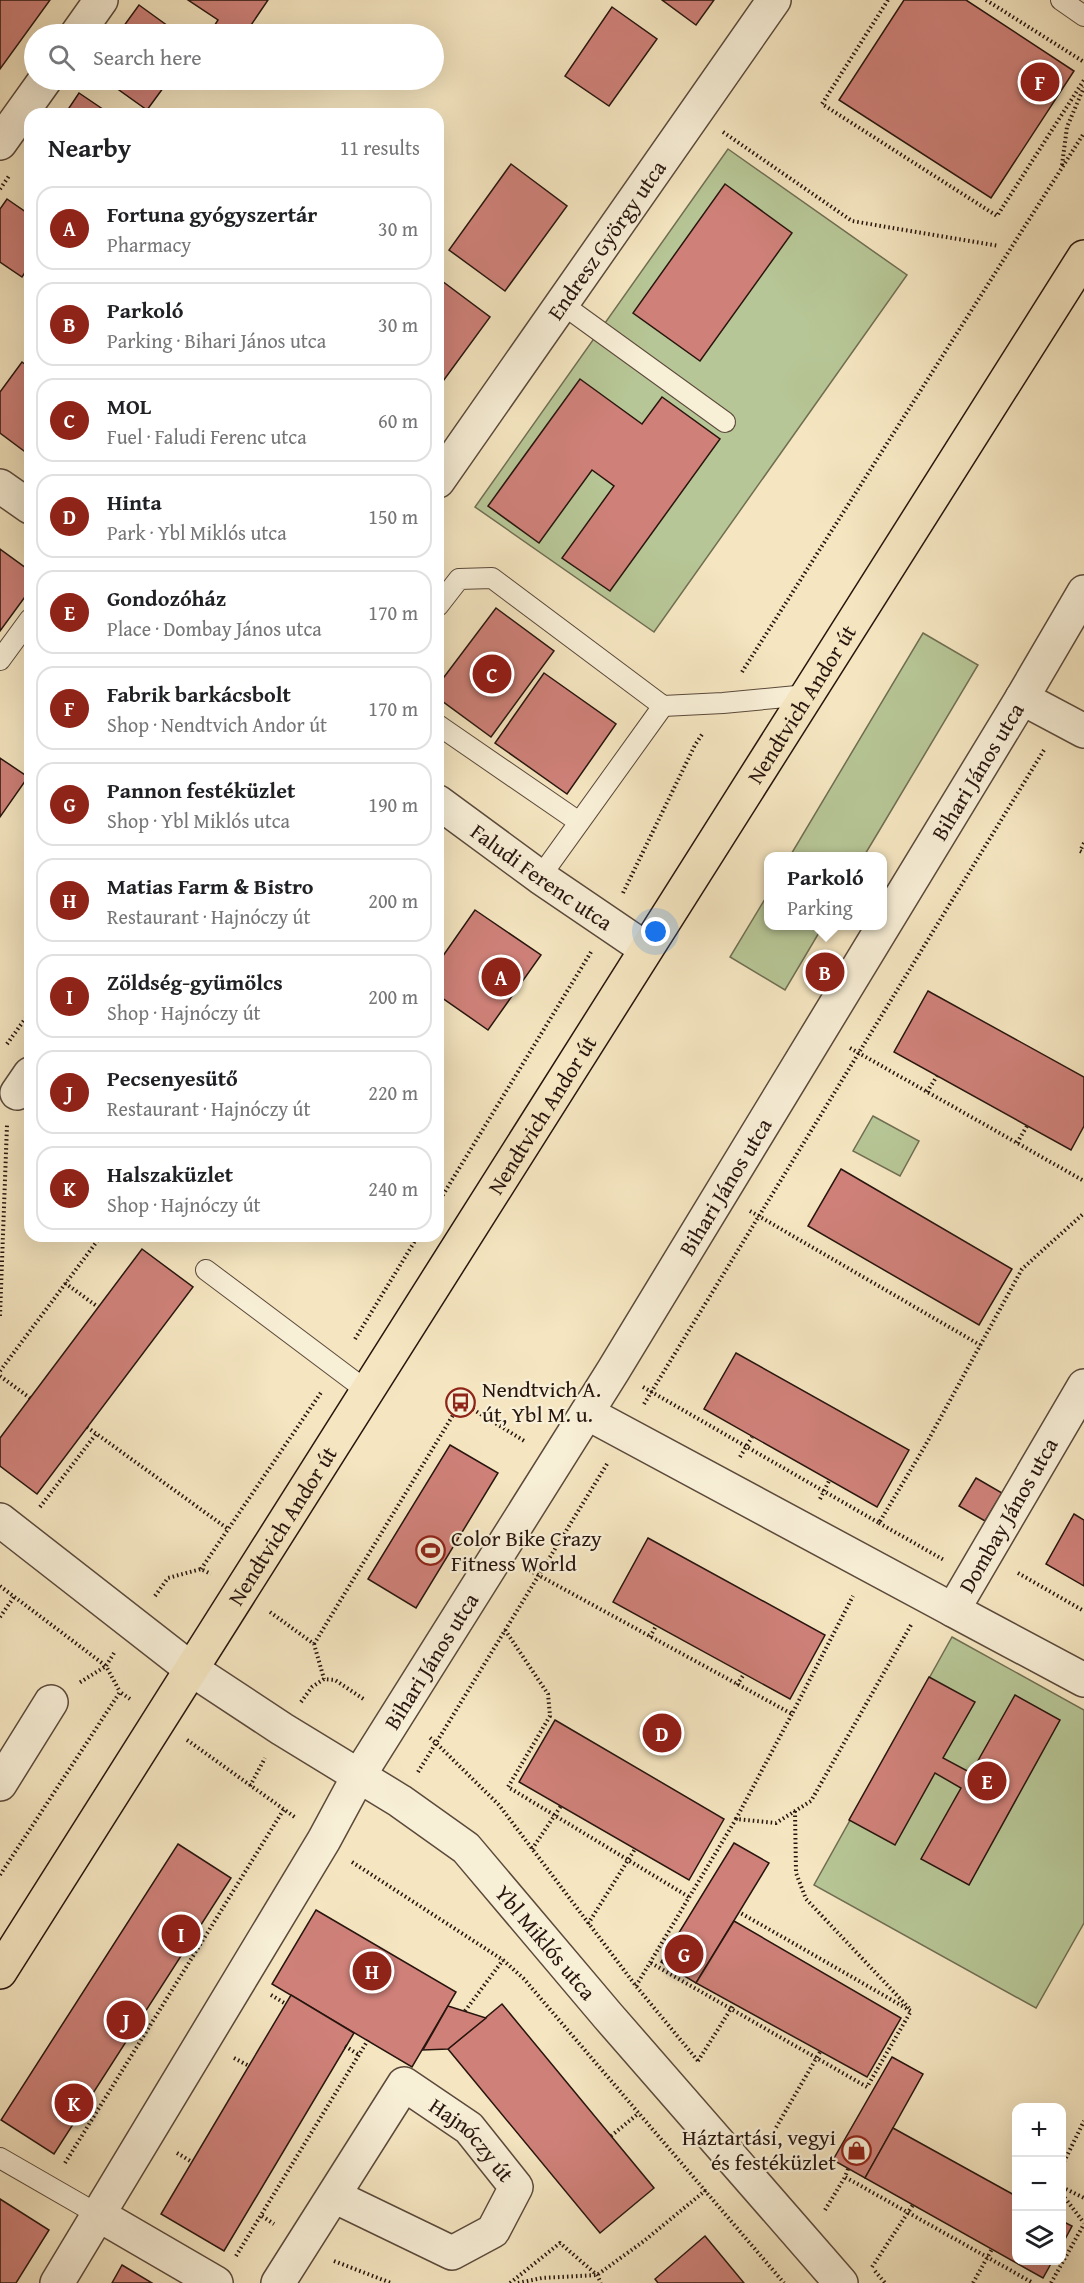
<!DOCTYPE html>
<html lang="en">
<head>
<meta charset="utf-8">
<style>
  body { margin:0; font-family:"Gentium Book Plus",serif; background:#f2f2f2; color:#202124 }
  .controls { position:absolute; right:18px; bottom:18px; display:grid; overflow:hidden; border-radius:12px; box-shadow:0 6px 24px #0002 }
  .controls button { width:54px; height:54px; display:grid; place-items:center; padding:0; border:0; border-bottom:2px solid #e0e0e0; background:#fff; color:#202124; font:30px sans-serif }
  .you { position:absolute; left:656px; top:932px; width:21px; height:21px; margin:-15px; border:4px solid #fff; border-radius:50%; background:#1a73e8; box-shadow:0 0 0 9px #1a73e833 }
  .badge { display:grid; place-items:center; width:39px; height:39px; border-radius:50%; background:#8f2418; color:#fff; font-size:20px; font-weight:700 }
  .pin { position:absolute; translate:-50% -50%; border:3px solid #fff; box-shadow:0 2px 6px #0006 }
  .popup { position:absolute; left:764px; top:852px; width:123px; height:78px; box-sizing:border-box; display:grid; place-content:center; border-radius:12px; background:#fff; filter:drop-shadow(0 2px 4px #0005); font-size:20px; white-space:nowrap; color:#757577 }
  .popup b { font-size:22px; color:#202124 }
  .popup::after { content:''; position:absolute; left:50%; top:100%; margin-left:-12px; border:12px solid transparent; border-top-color:#fff }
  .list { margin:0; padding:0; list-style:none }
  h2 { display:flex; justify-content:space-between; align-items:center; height:78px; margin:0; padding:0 24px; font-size:26px }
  h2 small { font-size:20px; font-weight:400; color:#757577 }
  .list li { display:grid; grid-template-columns:39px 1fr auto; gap:18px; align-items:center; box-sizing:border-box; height:84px; margin:0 12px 12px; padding:0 12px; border:2px solid #e0e0e0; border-radius:18px }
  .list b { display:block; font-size:22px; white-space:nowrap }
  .list p { margin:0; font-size:20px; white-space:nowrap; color:#757577 }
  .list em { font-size:20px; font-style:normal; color:#757577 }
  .icon { flex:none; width:33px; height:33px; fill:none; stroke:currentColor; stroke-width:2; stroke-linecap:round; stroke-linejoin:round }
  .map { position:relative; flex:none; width:1084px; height:2283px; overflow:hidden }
  .search { position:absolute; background:#fff; box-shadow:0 6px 24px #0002; left:24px; top:24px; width:420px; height:66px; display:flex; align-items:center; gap:15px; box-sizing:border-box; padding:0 21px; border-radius:33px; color:#757577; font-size:22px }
  .panel { position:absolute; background:#fff; box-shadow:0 6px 24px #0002; left:24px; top:108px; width:420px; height:1134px; border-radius:18px }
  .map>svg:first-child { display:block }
  .green { fill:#b7c696; stroke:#706e52; stroke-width:1.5 }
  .building { fill:#cf8179; stroke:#28150e; stroke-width:1.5 }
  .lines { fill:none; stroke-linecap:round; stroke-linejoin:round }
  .service-casing { stroke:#5b493b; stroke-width:22 }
  .minor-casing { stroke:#5b493b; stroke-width:36 }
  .primary-casing { stroke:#28150e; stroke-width:36 }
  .path { stroke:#28150e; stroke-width:4; stroke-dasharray:1.5 3; stroke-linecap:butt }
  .service { stroke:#f8efd7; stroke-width:20 }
  .minor { stroke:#f8efd7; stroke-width:33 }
  .primary { stroke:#f5e6c1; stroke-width:33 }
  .labels { text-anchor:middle; stroke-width:4.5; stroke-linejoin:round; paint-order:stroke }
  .street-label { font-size:22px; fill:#28150e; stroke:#f8efd7 }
  .poi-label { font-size:22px; fill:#28150e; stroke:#f8efd7; text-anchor:start }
</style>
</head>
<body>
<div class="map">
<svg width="1084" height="2283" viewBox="0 0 1084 2283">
  <rect width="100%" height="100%" fill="#f5e6c1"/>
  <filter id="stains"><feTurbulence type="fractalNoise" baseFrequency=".00333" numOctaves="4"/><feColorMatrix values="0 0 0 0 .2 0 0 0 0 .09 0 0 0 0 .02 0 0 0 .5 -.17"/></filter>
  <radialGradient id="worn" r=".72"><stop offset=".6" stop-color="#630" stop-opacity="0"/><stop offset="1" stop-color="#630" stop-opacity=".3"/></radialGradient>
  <g class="green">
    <path d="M728,149L907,275L654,632L475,507Z"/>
    <path d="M923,633L978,665L879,831L864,856H790Z"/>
    <path d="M768,894V926H823L785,990L730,957Z"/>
    <path d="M873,1116L919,1141L900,1176L853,1151Z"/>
    <path d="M952,1637L1084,1710V1923L1036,2008L814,1885Z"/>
  </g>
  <g class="building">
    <path d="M0,0H50L0,69Z"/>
    <path d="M188,0H268L245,34H216L211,31L218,20Z"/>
    <path d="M662,0H714L696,25Z"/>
    <path d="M904,0H966L1074,71L991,198L839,100Z"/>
    <path d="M139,5L179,34H118Z"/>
    <path d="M612,7L657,39L609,106L565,76Z"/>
    <path d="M105,80H169L147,110Z"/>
    <path d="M79,93L110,114H65Z"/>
    <path d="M511,164L567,206L505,291L449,250Z"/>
    <path d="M725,184L792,233L700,361L633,313Z"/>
    <path d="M7,199L30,215V265L22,277L0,262V209Z"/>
    <path d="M438,278L490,317L438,388Z"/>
    <path d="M22,362L30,368V451L28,454L0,433V392Z"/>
    <path d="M580,379L642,424L662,397L720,439L610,591L562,558L614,486L592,470L539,543L488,506Z"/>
    <path d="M0,549L30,571V590L0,631Z"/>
    <path d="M496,608L554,651L491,737L438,698V685Z"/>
    <path d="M544,673L616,724L567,794L495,743Z"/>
    <path d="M0,758L28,777L0,817Z"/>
    <path d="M475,910L541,955L488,1030L438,995V963Z"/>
    <path d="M928,991L1084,1077V1126L1071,1150L894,1052Z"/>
    <path d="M841,1169L1012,1269L979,1325L808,1226Z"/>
    <path d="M142,1249L193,1287L37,1494L0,1466V1438Z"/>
    <path d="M736,1353L909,1450L877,1507L704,1409Z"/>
    <path d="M450,1445L498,1473L416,1608L368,1579Z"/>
    <path d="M976,1478L1002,1493L985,1521L959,1506Z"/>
    <path d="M1074,1514L1084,1520V1586L1046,1564Z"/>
    <path d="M648,1538L825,1635L790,1699L613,1602Z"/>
    <path d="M929,1677L975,1702L943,1758L971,1773L1015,1695L1060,1720L969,1885L921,1859L961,1788L935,1773L895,1845L849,1820Z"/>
    <path d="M555,1720L724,1819L689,1880L519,1782Z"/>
    <path d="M734,1843L769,1863L696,1983L661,1962Z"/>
    <path d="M178,1844L231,1878L54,2154L1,2120Z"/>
    <path d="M316,1910L456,1992L412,2067L272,1984Z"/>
    <path d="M734,1921L901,2018L867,2077L696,1983Z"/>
    <path d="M291,1995L354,2033L224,2251L161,2214Z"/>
    <path d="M502,2004L654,2188L600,2233L448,2049Z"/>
    <path d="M448,2006L486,2018L448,2049L423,2050Z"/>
    <path d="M892,2057L923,2074L865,2178L833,2160Z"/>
    <path d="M893,2128L1016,2196V2260H1053L1043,2278L865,2178Z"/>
    <path d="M0,2199L49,2230L16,2283H0Z"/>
    <path d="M1062,2221L1072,2226L1062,2245Z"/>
    <path d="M705,2236L744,2283H658L655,2279Z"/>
    <path d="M122,2265L152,2283H112Z"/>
  </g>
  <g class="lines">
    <defs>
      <g id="service">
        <path d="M1061,0L1084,16"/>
        <path d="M562,304L725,422"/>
        <path d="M438,606L459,579L492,578L663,706L723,703L807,695"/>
        <path d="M0,660L30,619"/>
        <path d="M438,725L579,822"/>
        <path d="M540,877L663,706"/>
        <path d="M206,1270L367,1391"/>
        <path d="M0,2158L99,2215"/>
      </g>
      <g id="minor">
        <path d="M77,34L101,0"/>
        <path d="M0,143L45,80"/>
        <path id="s1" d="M438,481L774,0"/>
        <path d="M0,486L30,507"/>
        <path d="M1022,698L1084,731"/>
        <path id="s2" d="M438,802L540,877L646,949"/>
        <path d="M17,1093L30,1074"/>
        <path d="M1084,1386L953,1610L1084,1680"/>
        <path d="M587,1413L953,1610"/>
        <path id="s3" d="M0,1520L191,1669L282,1729L400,1801L466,1848L608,2016L841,2283"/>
        <path d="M0,1784L51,1702"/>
        <path d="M99,2215L216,2283"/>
        <path id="s4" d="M57,2283L324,1840L358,1777L613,1371L1022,698L1084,592"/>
        <path id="s5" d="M278,2283L404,2084L469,2128L516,2187L493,2231L452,2253L334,2196"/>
      </g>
      <g id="primary">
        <path id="s6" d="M0,1972L1084,257"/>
      </g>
    </defs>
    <use href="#service" class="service-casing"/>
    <use href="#minor" class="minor-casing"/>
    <use href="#primary" class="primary-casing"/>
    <g class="path">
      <path d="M888,0L822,104L997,216L1084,80"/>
      <path d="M986,0L1084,62"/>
      <path d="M723,132L852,221L999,246"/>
      <path d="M1062,165L1067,127L1084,87"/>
      <path d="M0,189L9,176"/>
      <path d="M742,672L1084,133"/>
      <path d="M1084,843L1080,851L1084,853"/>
      <path d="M623,893L695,745L703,733"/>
      <path d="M7,1044L30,1012"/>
      <path d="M850,1048L1084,1181"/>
      <path d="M927,1092L937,1076"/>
      <path d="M1017,1143L1027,1126"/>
      <path d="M438,1203L591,952"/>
      <path d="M750,1211L980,1345"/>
      <path d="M65,1283L98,1307"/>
      <path d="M0,1316L7,1125"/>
      <path d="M355,1339L418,1236"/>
      <path d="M0,1371L101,1236"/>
      <path d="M0,1376L30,1398"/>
      <path d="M643,1387L879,1523L925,1446L1022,1269L1084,1213"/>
      <path d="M644,1404L1044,750"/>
      <path d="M87,1427L228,1529"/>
      <path d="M740,1457L752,1437"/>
      <path d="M607,1464L436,1743L499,1805L636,1986L698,2061"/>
      <path d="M820,1499L829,1481"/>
      <path d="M40,1507L96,1434"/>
      <path d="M879,1523L944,1560"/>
      <path d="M201,1569L322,1391"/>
      <path d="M529,1570L792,1714L853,1596"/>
      <path d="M1018,1573L1084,1611"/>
      <path d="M0,1586L106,1666L79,1683"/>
      <path d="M155,1596L168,1578L201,1569L211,1574"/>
      <path d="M270,1612L314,1644L324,1679"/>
      <path d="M0,1617L14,1597"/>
      <path d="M505,1630L548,1694L550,1716L508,1787L689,1897"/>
      <path d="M650,1637L656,1626"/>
      <path d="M314,1644L461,1402L526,1442"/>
      <path d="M114,1653L106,1666L120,1692"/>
      <path d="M737,1685L744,1674"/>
      <path d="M301,1702L312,1687L324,1679L335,1680L365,1700"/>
      <path d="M187,1740L296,1818"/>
      <path d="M418,1772L436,1743L429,1737"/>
      <path d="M250,1786L265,1758"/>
      <path d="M795,1811L796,1873L806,1899L909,2008"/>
      <path d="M736,1819L792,1714"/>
      <path d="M532,1849L561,1806"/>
      <path d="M352,1862L503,1960L524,1979L784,2283"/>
      <path d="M0,1875L120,1692L130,1699"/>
      <path d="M588,1924L635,1849"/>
      <path d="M651,1963L867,2087L911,2011L739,1912"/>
      <path d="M636,1986L736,1819L776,1823L811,1801L911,1625"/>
      <path d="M271,1995L286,2004"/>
      <path d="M465,2011L503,1960"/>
      <path d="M345,2046L359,2055"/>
      <path d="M234,2058L249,2066"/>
      <path d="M698,2061L734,2004"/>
      <path d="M611,2136L639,2113"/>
      <path d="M767,2143L820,2052"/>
      <path d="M177,2153L192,2162"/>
      <path d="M65,2163L284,1809"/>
      <path d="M1062,2166L1084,2121"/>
      <path d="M848,2169L845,2177L1033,2283"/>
      <path d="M1062,2187L1084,2198"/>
      <path d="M1062,2194L1084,2223"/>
      <path d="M825,2210L845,2177"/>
      <path d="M262,2216L274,2224"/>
      <path d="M236,2256L368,2040"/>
      <path d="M334,2261L391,2283"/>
      <path d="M872,2267L913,2205"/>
      <path d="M875,2271L885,2283"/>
      <path d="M510,2283L560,2243L597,2275L601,2283"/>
      <path d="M518,2283L542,2278L597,2275L644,2241L706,2190"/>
      <path d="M973,2283L992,2249"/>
      <path d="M1051,2283L1084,2224"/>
    </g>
    <use href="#service" class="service"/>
    <use href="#minor" class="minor"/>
    <use href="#primary" class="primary"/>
  </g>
  <defs>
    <symbol id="bus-ring" viewBox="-11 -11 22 22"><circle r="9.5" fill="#f8efd7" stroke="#8f2418" stroke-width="1.5"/><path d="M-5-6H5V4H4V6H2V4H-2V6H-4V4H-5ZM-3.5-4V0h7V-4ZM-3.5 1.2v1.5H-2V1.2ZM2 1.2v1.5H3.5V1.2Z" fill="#8f2418"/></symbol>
    <symbol id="stadium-ring" viewBox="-11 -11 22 22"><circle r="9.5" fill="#f8efd7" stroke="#8f2418" stroke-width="1.5"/><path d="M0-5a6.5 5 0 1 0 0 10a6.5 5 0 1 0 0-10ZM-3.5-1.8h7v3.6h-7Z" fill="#8f2418"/></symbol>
    <symbol id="shop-ring" viewBox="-11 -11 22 22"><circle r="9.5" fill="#f8efd7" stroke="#8f2418" stroke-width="1.5"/><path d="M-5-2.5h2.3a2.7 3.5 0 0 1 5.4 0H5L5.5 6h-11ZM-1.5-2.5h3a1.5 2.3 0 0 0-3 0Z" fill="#8f2418"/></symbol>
  </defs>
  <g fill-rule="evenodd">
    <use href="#bus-ring" x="444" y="1386" width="33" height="33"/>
    <use href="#stadium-ring" x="414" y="1534" width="33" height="33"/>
    <use href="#shop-ring" x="840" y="2134" width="33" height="33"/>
  </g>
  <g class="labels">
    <g class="street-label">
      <text dy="8" stroke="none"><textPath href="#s1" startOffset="294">Endresz György utca</textPath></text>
      <text dy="8" stroke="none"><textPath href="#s6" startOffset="1500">Nendtvich Andor út</textPath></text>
      <text dy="8" stroke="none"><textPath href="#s4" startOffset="1770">Bihari János utca</textPath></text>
      <text dy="8" stroke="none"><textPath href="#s2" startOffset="128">Faludi Ferenc utca</textPath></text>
      <text dy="8" stroke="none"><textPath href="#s6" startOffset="1014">Nendtvich Andor út</textPath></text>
      <text dy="8" stroke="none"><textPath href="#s4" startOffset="1284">Bihari János utca</textPath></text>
      <text transform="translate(1008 1515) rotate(-60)" y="8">Dombay János utca</text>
      <text dy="8" stroke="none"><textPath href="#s6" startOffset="528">Nendtvich Andor út</textPath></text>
      <text dy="8" stroke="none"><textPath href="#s4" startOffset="726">Bihari János utca</textPath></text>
      <text dy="8" stroke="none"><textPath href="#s3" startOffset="694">Ybl Miklós utca</textPath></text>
      <text dy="8" stroke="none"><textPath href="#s5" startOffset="324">Hajnóczy út</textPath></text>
    </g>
    <g class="poi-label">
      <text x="482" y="1397">Nendtvich A.<tspan x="482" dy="25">út, Ybl M. u.</tspan></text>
      <text x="451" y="1546">Color Bike Crazy<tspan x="451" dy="25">Fitness World</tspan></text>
      <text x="836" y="2145" text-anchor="end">Háztartási, vegyi<tspan x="836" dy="25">és festéküzlet</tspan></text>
    </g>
  </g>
  <rect width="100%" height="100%" filter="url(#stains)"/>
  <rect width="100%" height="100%" fill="url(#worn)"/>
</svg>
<div class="controls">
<button>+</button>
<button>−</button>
<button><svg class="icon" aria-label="layers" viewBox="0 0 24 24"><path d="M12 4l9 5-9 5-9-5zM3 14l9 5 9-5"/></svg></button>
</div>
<div class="you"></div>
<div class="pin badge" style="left:501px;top:977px">A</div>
<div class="pin badge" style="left:825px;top:972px">B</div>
<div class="popup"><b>Parkoló</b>Parking</div>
<div class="pin badge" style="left:492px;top:674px">C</div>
<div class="pin badge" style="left:662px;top:1733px">D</div>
<div class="pin badge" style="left:987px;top:1781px">E</div>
<div class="pin badge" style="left:1040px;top:82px">F</div>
<div class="pin badge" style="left:684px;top:1954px">G</div>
<div class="pin badge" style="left:372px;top:1971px">H</div>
<div class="pin badge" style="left:181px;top:1934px">I</div>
<div class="pin badge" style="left:126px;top:2020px">J</div>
<div class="pin badge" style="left:74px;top:2103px">K</div>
<div class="search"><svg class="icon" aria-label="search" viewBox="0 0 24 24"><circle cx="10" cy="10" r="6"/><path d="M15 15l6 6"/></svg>Search here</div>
<section class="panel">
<h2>Nearby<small>11 results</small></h2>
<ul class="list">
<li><span class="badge">A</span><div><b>Fortuna gyógyszertár</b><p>Pharmacy</p></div><em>30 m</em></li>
<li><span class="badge">B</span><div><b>Parkoló</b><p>Parking · Bihari János utca</p></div><em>30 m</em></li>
<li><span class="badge">C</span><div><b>MOL</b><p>Fuel · Faludi Ferenc utca</p></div><em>60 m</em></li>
<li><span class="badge">D</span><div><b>Hinta</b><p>Park · Ybl Miklós utca</p></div><em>150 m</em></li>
<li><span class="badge">E</span><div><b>Gondozóház</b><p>Place · Dombay János utca</p></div><em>170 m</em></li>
<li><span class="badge">F</span><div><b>Fabrik barkácsbolt</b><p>Shop · Nendtvich Andor út</p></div><em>170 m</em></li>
<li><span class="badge">G</span><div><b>Pannon festéküzlet</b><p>Shop · Ybl Miklós utca</p></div><em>190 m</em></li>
<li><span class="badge">H</span><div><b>Matias Farm &amp; Bistro</b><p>Restaurant · Hajnóczy út</p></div><em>200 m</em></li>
<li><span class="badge">I</span><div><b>Zöldség-gyümölcs</b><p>Shop · Hajnóczy út</p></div><em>200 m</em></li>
<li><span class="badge">J</span><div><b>Pecsenyesütő</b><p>Restaurant · Hajnóczy út</p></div><em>220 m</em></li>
<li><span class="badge">K</span><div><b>Halszaküzlet</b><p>Shop · Hajnóczy út</p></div><em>240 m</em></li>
</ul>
</section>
</div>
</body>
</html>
